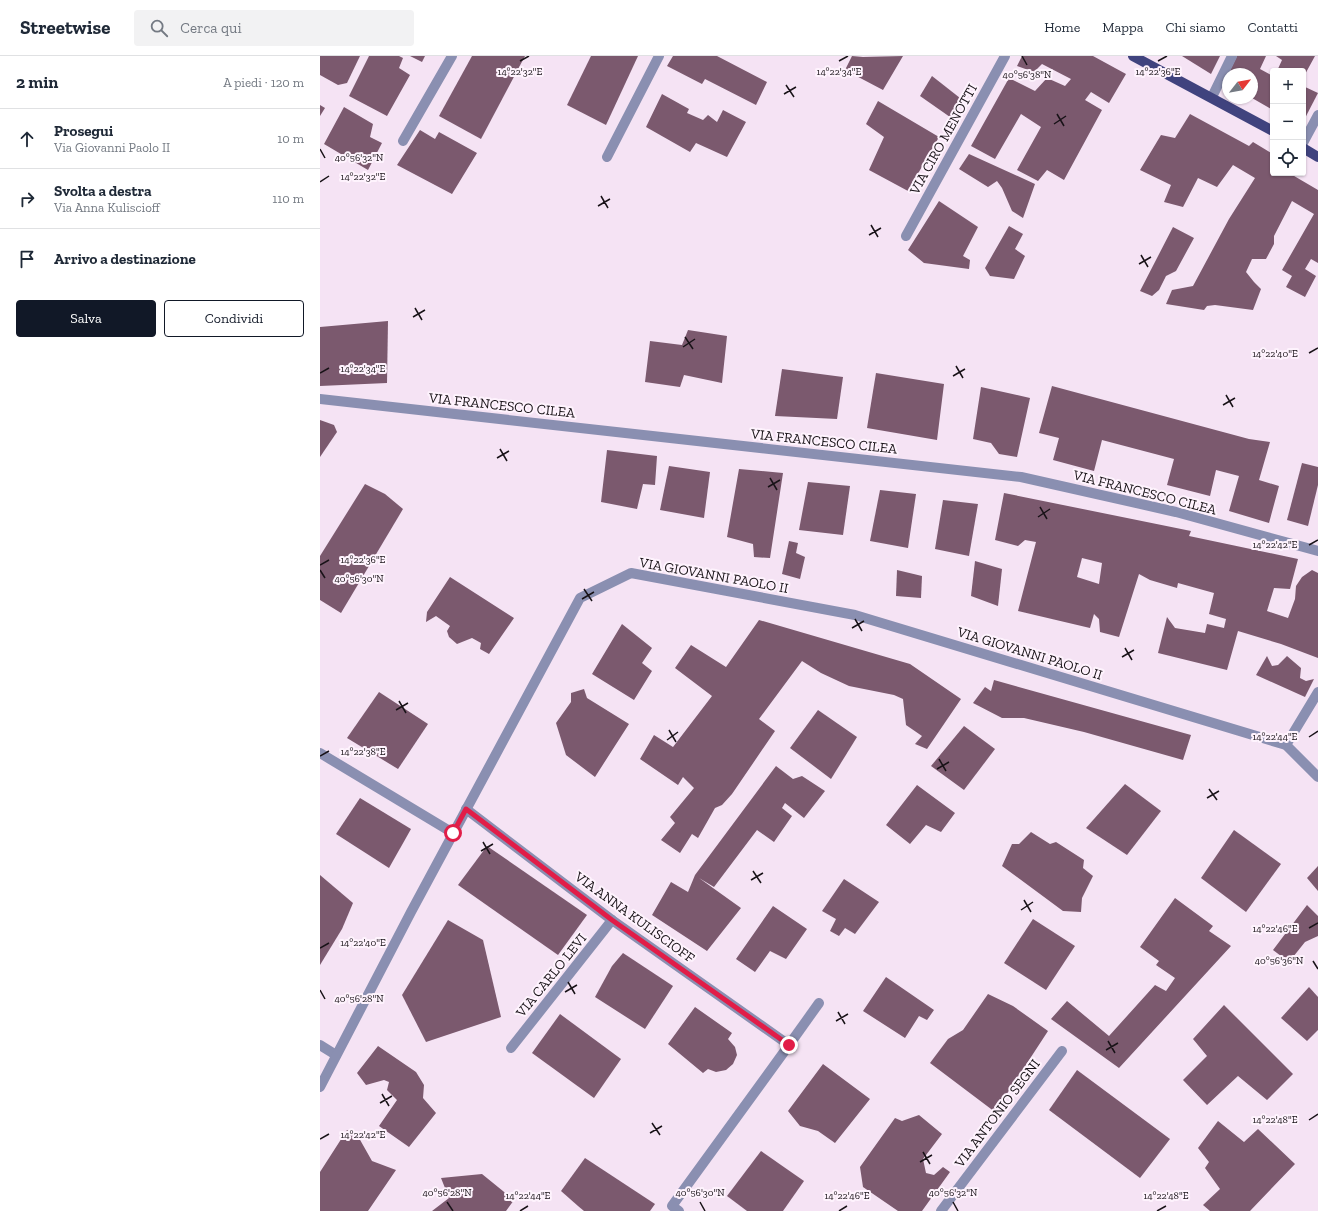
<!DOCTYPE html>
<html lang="it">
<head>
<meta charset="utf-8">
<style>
  body { margin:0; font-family:"Zilla Slab",serif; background:#f2f2f3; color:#1f2937 }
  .controls { position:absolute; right:12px; top:12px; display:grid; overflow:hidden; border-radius:4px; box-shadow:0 1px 3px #0004 }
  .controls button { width:36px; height:36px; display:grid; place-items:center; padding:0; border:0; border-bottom:1px solid #e0e1e3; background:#fff; color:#1f2937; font:20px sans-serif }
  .compass { position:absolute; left:902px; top:12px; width:36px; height:36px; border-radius:50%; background:#fff; box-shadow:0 1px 3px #0004; rotate:59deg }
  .stop { position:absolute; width:12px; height:12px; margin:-9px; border:3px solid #e11d48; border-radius:50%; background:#fff }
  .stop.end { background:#e11d48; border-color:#fff; box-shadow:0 1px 4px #0008 }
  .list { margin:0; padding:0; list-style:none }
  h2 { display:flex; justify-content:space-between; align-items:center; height:52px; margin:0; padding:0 16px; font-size:17px }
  h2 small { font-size:13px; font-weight:400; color:#747a83 }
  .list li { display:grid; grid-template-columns:26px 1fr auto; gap:12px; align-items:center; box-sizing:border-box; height:60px; padding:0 16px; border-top:1px solid #e0e1e3 }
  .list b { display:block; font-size:15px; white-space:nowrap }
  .list p { margin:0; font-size:13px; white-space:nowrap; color:#747a83 }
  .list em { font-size:13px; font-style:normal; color:#747a83 }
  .actions { display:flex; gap:8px; padding:12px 16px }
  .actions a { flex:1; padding:9px 0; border:1px solid #111827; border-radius:4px; text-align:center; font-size:14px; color:#111827 }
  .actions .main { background:#111827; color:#fff }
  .icon { flex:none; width:22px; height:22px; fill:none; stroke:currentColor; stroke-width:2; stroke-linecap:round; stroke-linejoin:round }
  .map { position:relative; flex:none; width:998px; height:1155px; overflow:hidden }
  header { display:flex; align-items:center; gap:24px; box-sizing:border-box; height:56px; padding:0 20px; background:#fff; border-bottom:1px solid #e0e1e3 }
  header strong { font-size:19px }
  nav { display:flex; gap:22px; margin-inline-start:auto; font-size:14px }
  .search { width:280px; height:36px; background:#f2f2f3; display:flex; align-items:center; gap:10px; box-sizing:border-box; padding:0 14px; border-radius:4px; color:#747a83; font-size:15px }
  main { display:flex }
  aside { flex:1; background:#fff }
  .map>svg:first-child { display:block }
  .building { fill:#7b596e; fill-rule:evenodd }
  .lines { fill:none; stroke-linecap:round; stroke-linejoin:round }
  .minor { stroke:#8a8fb1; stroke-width:10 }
  .major { stroke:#40437e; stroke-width:10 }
  .route { stroke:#e11d48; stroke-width:5 }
  .ticks { fill:none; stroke:#181217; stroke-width:1.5 }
  .labels { text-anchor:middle; stroke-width:4; stroke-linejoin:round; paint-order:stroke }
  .street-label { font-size:14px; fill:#181217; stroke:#fef3fd }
  .ticks-label { font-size:10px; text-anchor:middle; fill:#181217; stroke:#fef3fd; stroke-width:4; stroke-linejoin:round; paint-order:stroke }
</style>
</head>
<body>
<header>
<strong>Streetwise</strong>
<div class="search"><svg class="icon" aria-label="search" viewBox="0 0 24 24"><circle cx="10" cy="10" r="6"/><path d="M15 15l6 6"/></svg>Cerca qui</div>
<nav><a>Home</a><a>Mappa</a><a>Chi siamo</a><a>Contatti</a></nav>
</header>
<main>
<aside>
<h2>2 min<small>A piedi · 120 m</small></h2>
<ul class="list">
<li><svg class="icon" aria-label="ahead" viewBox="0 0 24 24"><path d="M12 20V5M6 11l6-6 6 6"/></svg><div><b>Prosegui</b><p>Via Giovanni Paolo II</p></div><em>10 m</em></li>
<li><svg class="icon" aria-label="right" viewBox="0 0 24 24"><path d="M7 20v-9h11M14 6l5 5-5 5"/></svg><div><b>Svolta a destra</b><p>Via Anna Kuliscioff</p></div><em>110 m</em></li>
<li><svg class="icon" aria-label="arrive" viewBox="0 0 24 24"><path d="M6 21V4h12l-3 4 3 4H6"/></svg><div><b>Arrivo a destinazione</b></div></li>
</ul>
<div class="actions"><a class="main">Salva</a><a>Condividi</a></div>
</aside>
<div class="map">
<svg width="998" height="1155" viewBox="0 0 998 1155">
  <rect width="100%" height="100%" fill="#f5e3f4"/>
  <g class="building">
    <path d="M0,0H40L27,27L18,29L0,19Z"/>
    <path d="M49,0H79L83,2L79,12L90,19L67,60L29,40Z"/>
    <path d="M90,0H105L102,6Z"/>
    <path d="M152,0H205L161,83L119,60Z"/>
    <path d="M271,0H318L286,69L247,49Z"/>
    <path d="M353,0H397L447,26L436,49L385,23L382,28L347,10Z"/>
    <path d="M532,0L543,1L583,0L563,34L525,14Z"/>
    <path d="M702,0H773L806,18L789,47L771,36L765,44L782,54L744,124L727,114L718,125L697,114L721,71L701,58L675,103L651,90L689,22L715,35L727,22L745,30L751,23L722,8L714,16L697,10Z"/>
    <path d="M862,0H900L891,18Z"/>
    <path d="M917,0H946L940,13L953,20V54L932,42V18H908V28L904,26Z"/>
    <path d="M956,0H995L983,22V15H957L962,4Z"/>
    <path d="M612,20L640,42L630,61L600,40Z"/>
    <path d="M983,30L998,37L983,66Z"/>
    <path d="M342,38L369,53L367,57L383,64L388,59L397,66L403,54L426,66L407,101L376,87L370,96L326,71Z"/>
    <path d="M558,45L619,81L588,135L549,114L564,81L546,68Z"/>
    <path d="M0,49L5,52L0,60Z"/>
    <path d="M24,51L53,68L50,81L62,87L48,114L4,88Z"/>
    <path d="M870,58L929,90L933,86L953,98V117H969L998,134V207L991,203L985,213L996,220L985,241L966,231L972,220L962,214L994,158L972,145L954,180V188L946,203H932L926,216L934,226L941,233L933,254L895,249L887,250L884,254L846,248L852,234L873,230L909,163L935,122L913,109L897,131L878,122L863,151L844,146L851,129L820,114L841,79L855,82Z"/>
    <path d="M100,74L115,83L119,76L157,97L132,138L77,109Z"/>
    <path d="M649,98L715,128L703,162L692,155L682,132L677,125L668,131L639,113Z"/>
    <path d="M619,145L658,171L643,200L650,204L649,213L604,207L588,194Z"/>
    <path d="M689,170L703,178L695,193L705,200L694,223L670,220L665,212Z"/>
    <path d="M853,171L874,182L856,215L846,220L839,234L832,240L820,235Z"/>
    <path d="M68,265L67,327L0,330V271Z"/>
    <path d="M368,274L407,280L402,327L364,319L360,331L325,326L330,285L362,289Z"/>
    <path d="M462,313L523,321L517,363L455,360Z"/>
    <path d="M556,317L624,328L617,384L547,372Z"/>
    <path d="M732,330L929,383L950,386L939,424L959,430L949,467L909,455L919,420L896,414L890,440L847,429L854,403L782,384L774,415L733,404L739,382L719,377Z"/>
    <path d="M661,331L710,342L697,401L679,398L671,387L653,383Z"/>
    <path d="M0,364L14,369L17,376L0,401Z"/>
    <path d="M287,394L337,400L335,429L323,428L317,453L281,446Z"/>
    <path d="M982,407L998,411V429L988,470L967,464Z"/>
    <path d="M349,410L390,416L384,462L340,454Z"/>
    <path d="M419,413L463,417L450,502L434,501L433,488L407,481Z"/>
    <path d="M488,426L530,430L523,479L479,474Z"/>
    <path d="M45,428L65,438L83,453L21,557L0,544V500Z"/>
    <path d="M560,434L596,438L588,492L550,485Z"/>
    <path d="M684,437L871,475L869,480L978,503L970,533L954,532L947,555L968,562L975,543L976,530L982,521L992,514L998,517V602L961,588L918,575L907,614L838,597L847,561L855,572L885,577L887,568L904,572L906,563L889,558L894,537L858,527L857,532L830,524L819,518L799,581L780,576L779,563L774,558L770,572L698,555L716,486L705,484L698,490L675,484ZM762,502L782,507L779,528L757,521Z"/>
    <path d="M623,444L658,448L649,500L615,493Z"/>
    <path d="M469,485L478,487L476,497L485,501L480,523L462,518Z"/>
    <path d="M655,505L682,513L678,550L651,540Z"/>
    <path d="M577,514L602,520L601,542L576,540Z"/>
    <path d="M130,521L194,562L169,598L160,593L161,587L152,582L137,588L129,581L127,575L130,570L116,560L106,566L107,556Z"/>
    <path d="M439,564L590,608L641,643L607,693L595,688L602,680L586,669L583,643L574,639L529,630L501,617L482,605L439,663L455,675L412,738L402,749L395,752L378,782L372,778L360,797L341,784L355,767L350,761L374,732L363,721L358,729L320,703L334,679L353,691L392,640L355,612L371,589L406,611Z"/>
    <path d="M302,568L332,592L322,607L332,615L314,644L272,618Z"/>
    <path d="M947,600L952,610L958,609L967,600L981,612L980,622L986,625L994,623L985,641L936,619Z"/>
    <path d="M674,624L871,679L863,704L764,676L704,662H682L653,647L665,631L671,635Z"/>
    <path d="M264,633L267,642L309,668L275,721L246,699L236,667L251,646V637Z"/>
    <path d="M59,636L108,668L78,713L27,682Z"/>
    <path d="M498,654L537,681L511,723L470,692Z"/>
    <path d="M644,670L675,693L644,734L611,710Z"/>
    <path d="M456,710L473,723L482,720L505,735L484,762L465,747L462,752L472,760L454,786L437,774L394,831L379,822L421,852L387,895L332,859L351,826L368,836L375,819Z"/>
    <path d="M805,728L841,755L807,799L766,772Z"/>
    <path d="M597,729L635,757L621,776L606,769L590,788L566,769Z"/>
    <path d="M40,742L91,773L69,812L16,778Z"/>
    <path d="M914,774L961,808L926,856L881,822Z"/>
    <path d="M711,776L730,788L736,786L764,804L763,812L773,820L762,842L761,856L743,855L682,810L692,788H699Z"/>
    <path d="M167,790L267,859L238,899L138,829Z"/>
    <path d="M998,810V835L987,822Z"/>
    <path d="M0,819L33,847L22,873L0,909Z"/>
    <path d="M524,823L559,846L535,878L525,872L519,880L510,875L516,863L502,855Z"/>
    <path d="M855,842L893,870L889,875L911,890L799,1012L731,963L747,945L789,980L835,929L846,935L855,922L836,909L839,905L820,891Z"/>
    <path d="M987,849L998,860V880L985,886L969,906L953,894Z"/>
    <path d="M453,850L487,873L466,903L450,895L435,916L416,903Z"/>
    <path d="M713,863L755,890L726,934L684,907Z"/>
    <path d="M128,864L163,884L181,961L106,986L82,939Z"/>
    <path d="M303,897L353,930L325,973L275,941L292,910Z"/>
    <path d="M566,921L614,954L607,964L599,960L585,982L543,955Z"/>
    <path d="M989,931L998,941V974L987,985L961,962Z"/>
    <path d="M668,938L693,950L728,975L675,1056L610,1007L628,983L643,974Z"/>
    <path d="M904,949L973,1018L947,1044L918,1020L887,1049L863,1024L887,1000L873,983Z"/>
    <path d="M375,951L412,977L408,983L415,991L417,999L413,1008L406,1014L396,1016L388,1013L383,1017L348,988Z"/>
    <path d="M240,958L301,1003L274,1042L212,997Z"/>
    <path d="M58,990L96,1016L104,1029L103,1042L116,1057L89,1091L59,1070L77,1044L67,1034L69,1026L64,1024L46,1029L37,1017Z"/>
    <path d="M503,1008L550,1043L515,1087L498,1075L480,1070L468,1055Z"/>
    <path d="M757,1014L850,1083L820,1122L729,1054Z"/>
    <path d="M599,1059L622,1078L603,1103L606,1117L614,1119L623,1111L630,1116L602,1155H578L543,1131L540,1111L575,1062L582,1065Z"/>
    <path d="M898,1065L924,1086L938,1073L975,1108L930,1155H890L883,1149L900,1133L885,1112L889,1106L878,1092Z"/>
    <path d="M27,1074L39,1082L52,1105L76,1114L48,1155H0V1116Z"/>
    <path d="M441,1095L484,1125L463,1155H427L407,1140Z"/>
    <path d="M265,1102L335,1148L330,1155H264L258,1150L241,1135Z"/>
    <path d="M162,1118L194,1144L186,1155H112L129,1142L121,1122Z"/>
  </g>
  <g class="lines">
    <g class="minor">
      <path d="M892,41L912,0"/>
      <path d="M83,85L132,0"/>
      <path d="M983,87L998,59"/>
      <path d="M287,101L339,0"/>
      <path d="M586,180L685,0"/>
      <path d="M0,343L701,421L856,456L998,495"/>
      <path d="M966,689L998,636"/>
      <path d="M0,697L133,777"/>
      <path d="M146,753L292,864L469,989L352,1150L359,1155"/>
      <path d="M0,989L16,999"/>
      <path d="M469,989L499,947"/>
      <path d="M191,992L292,864"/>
      <path d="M0,1031L91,856L260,542L311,517L535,559L966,689L998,721"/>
      <path d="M621,1155L742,995"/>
    </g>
    <g class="major">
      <path d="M813,0L953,75"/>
      <path d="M983,92L998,101"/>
    </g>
  </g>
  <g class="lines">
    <path class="route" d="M133,777L146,753L292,864L469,989"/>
  </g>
  <path class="ticks" d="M702,0L707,9M200,5L209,0M519,5L528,0M838,5L847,0M466,29L474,41M464,38L476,31M737,58L744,70M734,68L746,60M0,93L5,102M0,126L9,120M281,140L288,152M278,150L290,143M551,169L558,181M549,179L561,172M821,199L828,211M819,208L831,201M95,252L102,264M93,261L105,254M365,281L373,293M363,291L375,283M989,297L998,292M636,310L643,322M0,317L9,312M633,320L645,313M906,339L913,351M903,349L915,342M180,393L187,405M177,402L189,395M450,422L457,434M448,431L460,424M720,451L727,463M718,461L730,453M989,489L998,484M0,509L9,504M0,514L5,522M264,533L272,545M262,543L274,536M535,563L542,575M532,572L544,565M805,592L812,604M802,601L814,594M79,645L86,657M76,654L88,647M349,674L356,686M989,681L998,675M347,684L358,676M0,700L9,695M619,703L626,715M617,713L629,706M889,733L897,744M887,742L899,735M163,786L170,798M161,795L173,788M433,815L441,827M431,824L443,817M704,844L711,856M701,854L713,846M989,872L998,867M0,892L9,887M993,905L998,913M248,926L255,938M0,934L5,943M245,936L257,929M518,956L525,968M516,965L528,958M788,985L795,997M786,994L798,987M62,1038L69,1050M60,1047L72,1040M989,1064L998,1058M332,1067L340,1079M330,1077L342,1070M0,1083L9,1078M603,1096L610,1108M600,1106L612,1099M127,1146L133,1155M380,1146L385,1155M633,1146L638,1155M200,1155L208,1150M519,1155L527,1150M837,1155L846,1150"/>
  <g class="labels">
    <g class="street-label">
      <text transform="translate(623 83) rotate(-61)" y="5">VIA CIRO MENOTTI</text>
      <text transform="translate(182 349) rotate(6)" y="5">VIA FRANCESCO CILEA</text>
      <text transform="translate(504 385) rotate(6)" y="5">VIA FRANCESCO CILEA</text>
      <text transform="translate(825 436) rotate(14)" y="5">VIA FRANCESCO CILEA</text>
      <text transform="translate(394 519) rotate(10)" y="5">VIA GIOVANNI PAOLO II</text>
      <text transform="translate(710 597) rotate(17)" y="5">VIA GIOVANNI PAOLO II</text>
      <text transform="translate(315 861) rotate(36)" y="5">VIA ANNA KULISCIOFF</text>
      <text transform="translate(231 919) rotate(-51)" y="5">VIA CARLO LEVI</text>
      <text transform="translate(677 1057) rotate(-53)" y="5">VIA ANTONIO SEGNI</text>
    </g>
  </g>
  <g class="ticks-label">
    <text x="200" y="19">14°22'32"E</text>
    <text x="519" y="19">14°22'34"E</text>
    <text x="838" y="19">14°22'36"E</text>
    <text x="707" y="22">40°56'38"N</text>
    <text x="39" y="105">40°56'32"N</text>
    <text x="43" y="124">14°22'32"E</text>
    <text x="955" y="301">14°22'40"E</text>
    <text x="43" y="316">14°22'34"E</text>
    <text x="955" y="492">14°22'42"E</text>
    <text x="43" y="507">14°22'36"E</text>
    <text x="39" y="526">40°56'30"N</text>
    <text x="955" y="684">14°22'44"E</text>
    <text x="43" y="699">14°22'38"E</text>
    <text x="955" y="876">14°22'46"E</text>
    <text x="43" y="890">14°22'40"E</text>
    <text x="959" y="908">40°56'36"N</text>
    <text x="39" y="946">40°56'28"N</text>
    <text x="955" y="1067">14°22'48"E</text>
    <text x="43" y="1082">14°22'42"E</text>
    <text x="127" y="1140">40°56'28"N</text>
    <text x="380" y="1140">40°56'30"N</text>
    <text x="633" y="1140">40°56'32"N</text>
    <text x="208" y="1143">14°22'44"E</text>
    <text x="527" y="1143">14°22'46"E</text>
    <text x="846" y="1143">14°22'48"E</text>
  </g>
</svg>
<div class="controls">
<button>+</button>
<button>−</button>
<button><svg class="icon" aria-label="locate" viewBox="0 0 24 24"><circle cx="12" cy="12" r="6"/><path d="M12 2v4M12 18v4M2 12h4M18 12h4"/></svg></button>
</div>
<svg class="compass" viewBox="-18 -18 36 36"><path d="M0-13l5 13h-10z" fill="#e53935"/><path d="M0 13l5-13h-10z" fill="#747a83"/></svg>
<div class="stop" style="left:133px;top:777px"></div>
<div class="stop end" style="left:469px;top:989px"></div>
</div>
</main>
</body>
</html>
